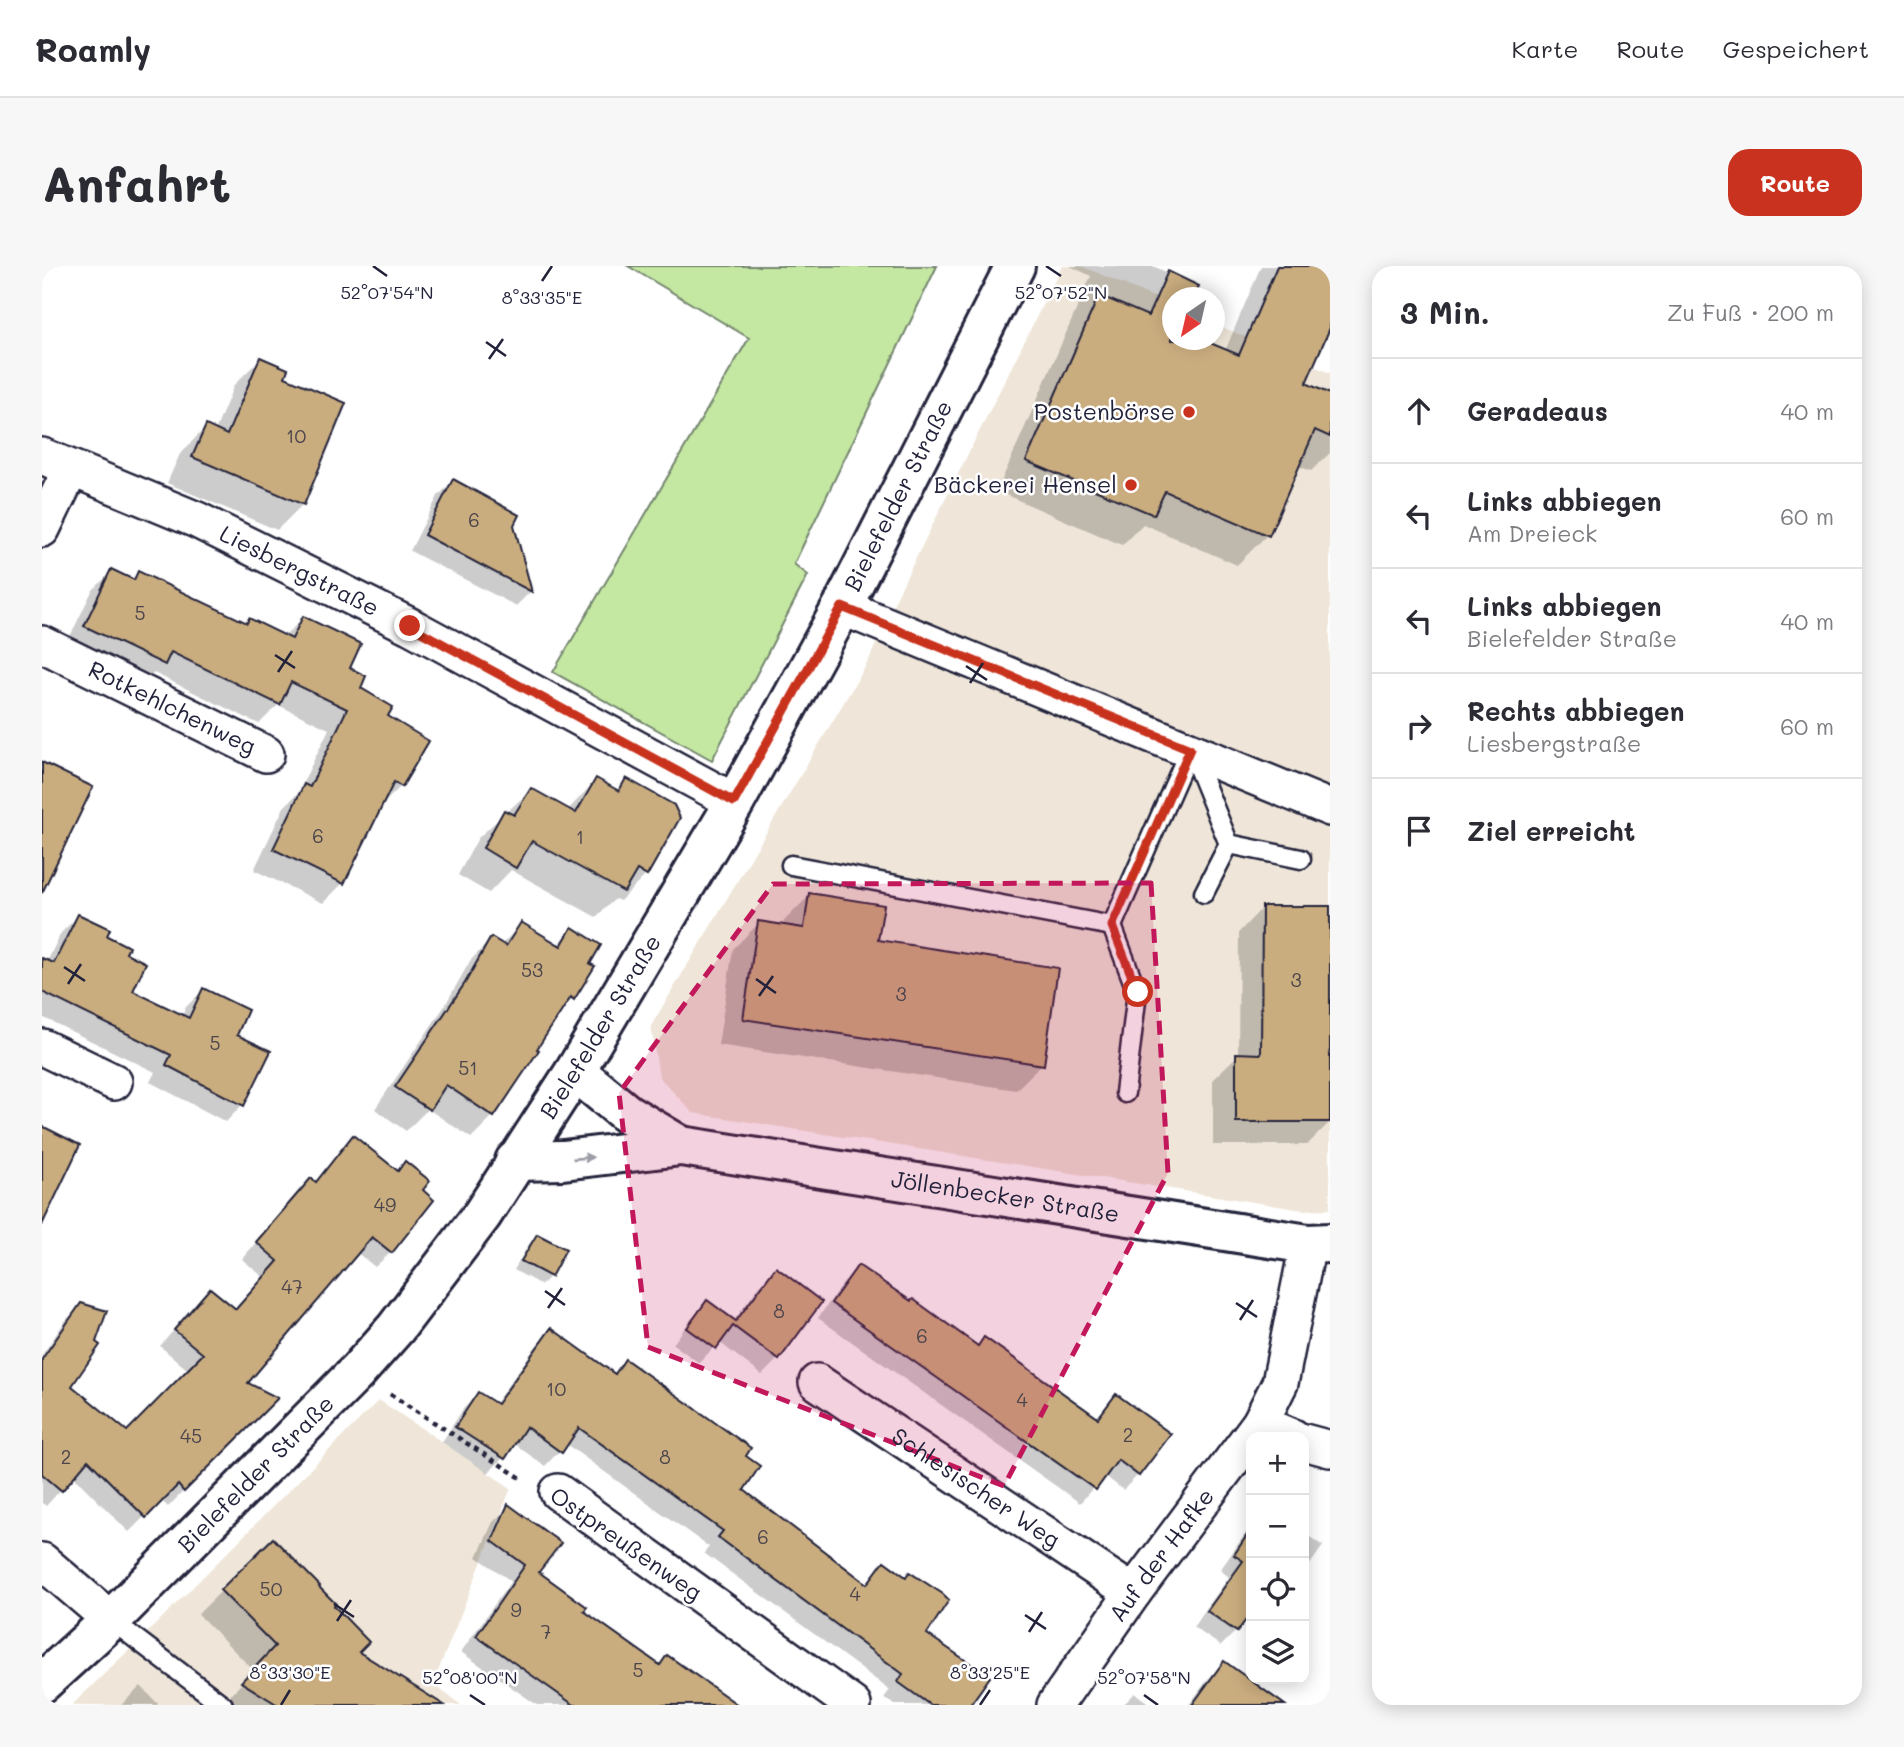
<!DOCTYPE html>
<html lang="de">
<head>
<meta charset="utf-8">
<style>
  body { margin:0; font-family:Mali,sans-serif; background:#f7f7f7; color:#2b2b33 }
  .controls { position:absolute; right:21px; bottom:21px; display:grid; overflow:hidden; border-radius:14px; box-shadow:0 4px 18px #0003 }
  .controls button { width:63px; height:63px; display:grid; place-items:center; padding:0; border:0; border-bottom:2px solid #e1e1e2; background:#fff; color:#2b2b33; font:35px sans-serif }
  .compass { position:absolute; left:1120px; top:21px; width:63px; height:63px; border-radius:50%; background:#fff; box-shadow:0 4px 18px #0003; rotate:214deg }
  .stop { position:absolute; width:21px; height:21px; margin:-16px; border:5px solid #c8321e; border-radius:50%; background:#fff }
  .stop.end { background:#c8321e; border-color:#fff; box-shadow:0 2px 7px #0008 }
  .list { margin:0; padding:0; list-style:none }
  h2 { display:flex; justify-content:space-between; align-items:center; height:91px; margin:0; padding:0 28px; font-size:30px }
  h2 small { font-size:23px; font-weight:400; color:#7c7c81 }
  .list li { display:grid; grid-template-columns:46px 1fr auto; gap:21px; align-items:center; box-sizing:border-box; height:105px; padding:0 28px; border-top:2px solid #e1e1e2 }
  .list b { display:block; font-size:26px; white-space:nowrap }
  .list p { margin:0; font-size:23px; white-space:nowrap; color:#7c7c81 }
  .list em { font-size:23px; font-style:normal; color:#7c7c81 }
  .icon { flex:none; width:38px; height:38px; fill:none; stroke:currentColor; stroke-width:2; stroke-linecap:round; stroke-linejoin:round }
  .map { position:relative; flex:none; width:1288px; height:1439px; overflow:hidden; border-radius:21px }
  header { display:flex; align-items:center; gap:42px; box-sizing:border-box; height:98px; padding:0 35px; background:#fff; border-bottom:2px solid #e1e1e2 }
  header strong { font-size:33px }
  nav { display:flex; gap:38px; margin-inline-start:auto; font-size:24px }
  .intro { display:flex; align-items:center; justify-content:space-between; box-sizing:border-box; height:168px; padding:0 42px }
  h1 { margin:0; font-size:49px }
  .button { padding:18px 32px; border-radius:21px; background:#c8321e; color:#fff; font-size:24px; font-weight:700 }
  main { display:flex; gap:42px; padding:0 42px }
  aside { flex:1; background:#fff; border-radius:21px; box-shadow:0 4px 18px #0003 }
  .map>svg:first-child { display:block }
  .built { fill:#efe6d9 }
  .green { fill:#c4e7a1; stroke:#73846e; stroke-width:2 }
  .shadow { fill:#0003 }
  .building { fill:#caad7f; stroke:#22223b; stroke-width:2 }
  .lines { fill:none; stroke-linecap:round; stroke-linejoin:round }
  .service-casing { stroke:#22223b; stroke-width:23 }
  .minor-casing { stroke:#22223b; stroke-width:40 }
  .secondary-casing { stroke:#22223b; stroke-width:44 }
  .path { stroke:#22223b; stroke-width:4.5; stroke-dasharray:5 5; stroke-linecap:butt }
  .service { stroke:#fff; stroke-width:18 }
  .minor { stroke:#fff; stroke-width:35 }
  .secondary { stroke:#fff; stroke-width:38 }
  .oneway { fill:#9c9ca7 }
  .route { stroke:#c8321e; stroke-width:9 }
  .marked { fill:#c2185b; fill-opacity:0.2; stroke:#c2185b; stroke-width:5; stroke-dasharray:14 9; stroke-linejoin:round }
  .ticks { fill:none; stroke:#22223b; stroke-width:2.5 }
  .poi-dot { fill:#c8321e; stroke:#fff; stroke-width:2.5 }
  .labels { text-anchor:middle; stroke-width:5; stroke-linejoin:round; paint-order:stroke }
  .number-label { font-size:19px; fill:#4c454c }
  .poi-label { font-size:23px; fill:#22223b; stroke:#fff; text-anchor:end }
  .street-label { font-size:23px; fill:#22223b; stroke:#fff }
  .ticks-label { font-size:18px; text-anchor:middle; fill:#22223b; stroke:#fff; stroke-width:5; stroke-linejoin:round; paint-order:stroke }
</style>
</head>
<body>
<header>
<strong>Roamly</strong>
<nav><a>Karte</a><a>Route</a><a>Gespeichert</a></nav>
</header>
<div class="intro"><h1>Anfahrt</h1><a class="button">Route</a></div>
<main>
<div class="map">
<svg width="1288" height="1439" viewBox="0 0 1288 1439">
  <rect width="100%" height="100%" fill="#fff"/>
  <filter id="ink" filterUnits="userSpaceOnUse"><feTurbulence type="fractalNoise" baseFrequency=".0143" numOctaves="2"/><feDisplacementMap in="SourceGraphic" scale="14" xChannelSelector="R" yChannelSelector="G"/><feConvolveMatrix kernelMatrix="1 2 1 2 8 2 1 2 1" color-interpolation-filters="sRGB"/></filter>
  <g filter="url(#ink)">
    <g class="built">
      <path d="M1020,0H1039L1130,39V74H1172L1173,58L1288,107V943L1261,944L651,847L617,811L609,760L826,396L855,330Z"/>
      <path d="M337,1134L469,1222L391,1418L419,1439H30L112,1360Z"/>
    </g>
    <path class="green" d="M586,0H895L752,298L766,309L670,494L511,406L707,72Z"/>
    <g class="shadow">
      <path d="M1028,0H1111L1155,20L1130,32V74H1157L1183,85L1219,0H1288V57L1261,118L1288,130V187L1269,205L1256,200L1225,269L1195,299L1101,258L1080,279L955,225L1049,10Z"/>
      <path d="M218,93L240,112L261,238L235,264L125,217L138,188L164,161L173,165L192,119Z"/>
      <path d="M411,215L470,259L488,326L474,340L368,285L396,230Z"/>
      <path d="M70,305L89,314L96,307L203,358L208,354L242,371L261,352L305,403L316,422L344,451L359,520L338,541L301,617L281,637L212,604L242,541L256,527L287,463L236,439L217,458L112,407L101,418L23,381L50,325Z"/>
      <path d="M554,514L573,525L584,514L604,609L578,635L573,633L554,651L469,604L447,627L416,609L436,572L489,524L526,544Z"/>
      <path d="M768,629L834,676L1000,798L974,824L676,779L691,683L717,657L741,660L742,655Z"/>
      <path d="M1220,642H1288V856L1265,879H1171V813L1196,789L1197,666Z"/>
      <path d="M36,650L63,670L88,726L140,750L144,741L161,724L193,769L226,786L200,839L184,856L108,816L113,806L0,751V706L19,667Z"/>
      <path d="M480,658L515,679L530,664L546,698L531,733L514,749L451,850L429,872L386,843L364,865L333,843L402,741L428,695L449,673L459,679Z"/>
      <path d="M311,871L349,986L333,1001L314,986L203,1117L233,1132L126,1241L119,1234L87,1266L31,1210L4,1240L0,1237V1089L24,1054L40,1039L28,1120L85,1167L147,1105L118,1080L153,1040L192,1045L221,1011L200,993L253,930L269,914L272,917Z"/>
      <path d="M495,970L522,984L508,1010L499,1019L472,1004L487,978Z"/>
      <path d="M816,1002L935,1081L942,1074L1054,1152L1074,1130L1096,1209L1081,1224L1062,1209L1038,1237L776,1052L802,1016Z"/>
      <path d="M734,1004L736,1093L720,1109L677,1076L657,1097L631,1078L650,1052L665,1037L691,1056L718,1019Z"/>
      <path d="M509,1064L570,1109L583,1096L702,1190L699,1224L823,1318L842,1297L863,1313L882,1368L926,1439H853L842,1432L848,1424L662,1287L667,1281L524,1178L503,1200L471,1177L461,1192L446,1207L400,1176L421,1143L436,1128L452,1139L494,1080Z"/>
      <path d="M466,1241L495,1307L539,1345L616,1400L625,1391L693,1439H495L419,1386L469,1315L435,1291L451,1256Z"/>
      <path d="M1209,1260V1344L1194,1365L1179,1380L1151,1361L1187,1311L1178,1304Z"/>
      <path d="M1262,1267L1281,1280L1262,1307Z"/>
      <path d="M231,1274L314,1387L374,1439H178L212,1405L156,1348Z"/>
      <path d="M1182,1397L1216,1439H1147L1166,1413Z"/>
      <path d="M99,1420L117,1439H79Z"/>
      <path d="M1093,1427L1109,1439H1081Z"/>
    </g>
    <g class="building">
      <path d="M1235,0H1288V62L1264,117L1288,128V171L1273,164L1227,270L1123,225L1112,249L984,195L1057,29L1106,50L1126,5L1157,20L1152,32H1130V74H1161L1197,89Z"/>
      <path d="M218,91L246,103L243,111L304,137L262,239L150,191L164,159L185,169Z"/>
      <path d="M411,213L477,249L472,259L490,326L382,269Z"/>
      <path d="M69,303L92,314L96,305L205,357L207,352L250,373L261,350L319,378L308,402L324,410L319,422L351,441L346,450L387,475L360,521L352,516L302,618L231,583L262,518L268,521L305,443L249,416L238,439L129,386L123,399L42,360Z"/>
      <path d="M0,496L51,521L0,627Z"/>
      <path d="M554,512L577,525L584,512L632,539L638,552L605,610L595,604L582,626L490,575L474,602L441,582L462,544L472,549L489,522L534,547Z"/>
      <path d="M767,627L842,639L836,674L1016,702L1002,799L701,753L716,655L762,662Z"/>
      <path d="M1220,640H1288V856H1194V787L1219,788Z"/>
      <path d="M36,648L68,663L65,670L87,681L84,687L104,697L91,725L147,752L161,722L206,744L195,769L229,785L202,840L124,799L129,789L0,726V692L12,697Z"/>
      <path d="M479,656L519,680L530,661L559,679L548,698L553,700L532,734L529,731L495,783L497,784L452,851L404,819L388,844L353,821L423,717L449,671L464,680Z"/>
      <path d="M0,860L38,879L0,959Z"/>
      <path d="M311,869L356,905L363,895L388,915L381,924L392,934L350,987L330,971L206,1117L236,1132L142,1226L136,1219L104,1252L46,1194L20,1225L0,1208V1093L39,1037L65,1045L54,1076L58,1079L30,1120L85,1165L161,1088L132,1064L168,1022L194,1043L236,995L214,976L269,912L274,916Z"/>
      <path d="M495,968L524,983L509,1011L479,995Z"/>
      <path d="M816,999L869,1035L871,1033L936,1080L942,1071L1056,1152L1074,1128L1129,1168L1097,1210L1076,1194L1054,1224L789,1037Z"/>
      <path d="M734,1001L780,1036L737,1094L691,1060L674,1083L645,1062L665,1034L694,1055Z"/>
      <path d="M509,1062L573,1108L583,1093L709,1182L704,1190L718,1200L702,1224L825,1318L842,1295L864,1311L867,1306L901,1328L907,1334L885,1368L948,1411L928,1439H888L856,1416L861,1408L676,1271L681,1265L537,1162L520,1187L484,1161L463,1193L413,1161L436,1126L455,1138Z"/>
      <path d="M466,1238L519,1277L497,1306L545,1341L542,1345L618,1399L625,1389L696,1439H532L434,1370L483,1299L450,1275Z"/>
      <path d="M1209,1263V1347L1195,1366L1165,1345L1201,1295L1192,1289Z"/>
      <path d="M231,1272L278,1320L277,1321L294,1338L292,1340L327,1376L317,1386L402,1439H236L199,1416L233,1380L178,1324Z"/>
      <path d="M1182,1395L1243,1439H1150Z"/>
    </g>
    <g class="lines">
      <defs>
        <g id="service">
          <path d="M1150,487L1187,578L1259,593"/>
          <path d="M749,599L1070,660L1148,483"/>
          <path d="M1162,627L1187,578"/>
          <path d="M1070,660L1095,726L1083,827"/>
          <path d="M69,1354L181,1439"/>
        </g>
        <g id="minor">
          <path id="s1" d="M0,190L155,254L368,360L693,536"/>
          <path d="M0,263L29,203"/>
          <path d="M800,341L1288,542"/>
          <path id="s2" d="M0,378L224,488"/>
          <path d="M0,781L72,816"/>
          <path id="s3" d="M775,1116L1091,1327"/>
          <path d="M1218,1157L1251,1171"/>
          <path d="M1262,1176L1288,1183"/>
          <path d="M516,1226L811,1439"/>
          <path d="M0,1295L69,1354"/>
          <path id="s4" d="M1013,1439L1091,1327L1218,1157L1238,1117L1266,978"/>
        </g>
        <g id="secondary">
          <path d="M533,805L584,847L639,880"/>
          <path id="s5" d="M473,895L521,894L639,880L1266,978L1288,977"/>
          <path id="s6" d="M0,1417L69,1354L315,1106L354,1062L440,949L533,805L693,536L800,341L973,0"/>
        </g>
      </defs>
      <use href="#service" class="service-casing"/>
      <use href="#minor" class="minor-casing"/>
      <use href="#secondary" class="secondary-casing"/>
      <path class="path" d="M348,1128L482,1214"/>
      <use href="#service" class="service"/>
      <use href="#minor" class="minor"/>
      <use href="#secondary" class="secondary"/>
    </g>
    <defs><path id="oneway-solid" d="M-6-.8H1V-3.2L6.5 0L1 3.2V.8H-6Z" transform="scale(1.75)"/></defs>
    <use class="oneway" href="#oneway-solid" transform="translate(541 892) rotate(-5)"/>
  </g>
  <g class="lines" filter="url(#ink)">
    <path class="route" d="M368,360L692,536L800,341L1148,483L1070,660L1096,726"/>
  </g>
  <path class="marked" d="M1109,617L1126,907L962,1220L606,1081L577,827L731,618Z"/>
  <path class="ticks" d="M331,0L345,10M1004,0L1019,10M500,15L510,0M444,76L464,90M447,93L461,73M233,389L253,402M924,400L945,414M236,406L250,385M928,417L941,397M22,701L43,715M714,713L734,727M26,718L39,698M717,730L731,710M503,1025L523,1039M1194,1037L1215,1051M506,1042L520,1022M1198,1054L1211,1034M292,1338L312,1351M983,1349L1004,1363M295,1355L309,1334M987,1366L1000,1346M428,1429L443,1439M1102,1429L1116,1439M239,1439L248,1424M938,1439L948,1424"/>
  <g class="poi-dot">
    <circle cx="1147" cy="146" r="7"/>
    <circle cx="1089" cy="219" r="7"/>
  </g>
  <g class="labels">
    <g class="number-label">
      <text x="254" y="177">10</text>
      <text x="432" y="261">6</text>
      <text x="98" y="354">5</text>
      <text x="276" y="577">6</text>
      <text x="538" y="578">1</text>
      <text x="490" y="711">53</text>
      <text x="1254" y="721">3</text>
      <text x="859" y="735">3</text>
      <text x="173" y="784">5</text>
      <text x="426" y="809">51</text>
      <text x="343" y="946">49</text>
      <text x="250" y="1028">47</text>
      <text x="737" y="1052">8</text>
      <text x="880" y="1077">6</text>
      <text x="514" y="1130">10</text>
      <text x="980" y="1141">4</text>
      <text x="1086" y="1176">2</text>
      <text x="149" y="1177">45</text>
      <text x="24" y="1198">2</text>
      <text x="623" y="1198">8</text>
      <text x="721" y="1278">6</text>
      <text x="229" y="1330">50</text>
      <text x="813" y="1335">4</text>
      <text x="474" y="1351">9</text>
      <text x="504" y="1373">7</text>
      <text x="596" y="1411">5</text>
    </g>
    <g class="poi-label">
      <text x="1133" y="154">Postenbörse</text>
      <text x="1075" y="227">Bäckerei Hensel</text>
    </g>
    <g class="street-label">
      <text dy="8" stroke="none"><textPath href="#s6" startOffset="1475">Bielefelder Straße</textPath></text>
      <text dy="8" stroke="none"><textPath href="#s1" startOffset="282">Liesbergstraße</textPath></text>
      <text dy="8" stroke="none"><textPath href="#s2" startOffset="145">Rotkehlchenweg</textPath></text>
      <text dy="8" stroke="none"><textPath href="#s6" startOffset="866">Bielefelder Straße</textPath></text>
      <text dy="8" stroke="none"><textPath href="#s5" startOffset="495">Jöllenbecker Straße</textPath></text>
      <text dy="8" stroke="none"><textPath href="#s6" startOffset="299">Bielefelder Straße</textPath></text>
      <text dy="8" stroke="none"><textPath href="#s3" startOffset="191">Schlesischer Weg</textPath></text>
      <text transform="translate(584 1278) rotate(35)" y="8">Ostpreußenweg</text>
      <text dy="8" stroke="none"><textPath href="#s4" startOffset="184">Auf der Hafke</textPath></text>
    </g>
  </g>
  <g class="ticks-label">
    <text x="345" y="33">52°07'54"N</text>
    <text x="1019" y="33">52°07'52"N</text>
    <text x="500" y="38">8°33'35"E</text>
    <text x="248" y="1413">8°33'30"E</text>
    <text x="948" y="1413">8°33'25"E</text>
    <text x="428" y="1418">52°08'00"N</text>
    <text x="1102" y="1418">52°07'58"N</text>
  </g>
</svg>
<div class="controls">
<button>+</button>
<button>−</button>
<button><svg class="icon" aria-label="locate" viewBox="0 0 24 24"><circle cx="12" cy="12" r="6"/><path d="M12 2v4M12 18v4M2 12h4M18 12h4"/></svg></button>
<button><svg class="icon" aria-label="layers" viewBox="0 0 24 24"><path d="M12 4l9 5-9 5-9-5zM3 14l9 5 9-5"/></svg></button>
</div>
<svg class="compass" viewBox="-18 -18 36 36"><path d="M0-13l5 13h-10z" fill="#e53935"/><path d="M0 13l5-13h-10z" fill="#7c7c81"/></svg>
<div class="stop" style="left:1096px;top:726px"></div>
<div class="stop end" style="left:368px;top:360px"></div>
</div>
<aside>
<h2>3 Min.<small>Zu Fuß · 200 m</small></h2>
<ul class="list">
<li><svg class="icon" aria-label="ahead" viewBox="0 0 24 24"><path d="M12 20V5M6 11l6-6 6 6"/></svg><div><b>Geradeaus</b></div><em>40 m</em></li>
<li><svg class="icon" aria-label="left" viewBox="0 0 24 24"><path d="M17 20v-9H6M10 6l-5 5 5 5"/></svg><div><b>Links abbiegen</b><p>Am Dreieck</p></div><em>60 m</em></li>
<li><svg class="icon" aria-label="left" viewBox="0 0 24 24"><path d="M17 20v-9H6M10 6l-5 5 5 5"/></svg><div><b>Links abbiegen</b><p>Bielefelder Straße</p></div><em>40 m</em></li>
<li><svg class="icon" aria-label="right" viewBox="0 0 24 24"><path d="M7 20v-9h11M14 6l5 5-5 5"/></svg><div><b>Rechts abbiegen</b><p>Liesbergstraße</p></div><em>60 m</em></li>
<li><svg class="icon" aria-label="arrive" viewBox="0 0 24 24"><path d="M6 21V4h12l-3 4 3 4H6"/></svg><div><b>Ziel erreicht</b></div></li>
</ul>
</aside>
</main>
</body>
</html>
